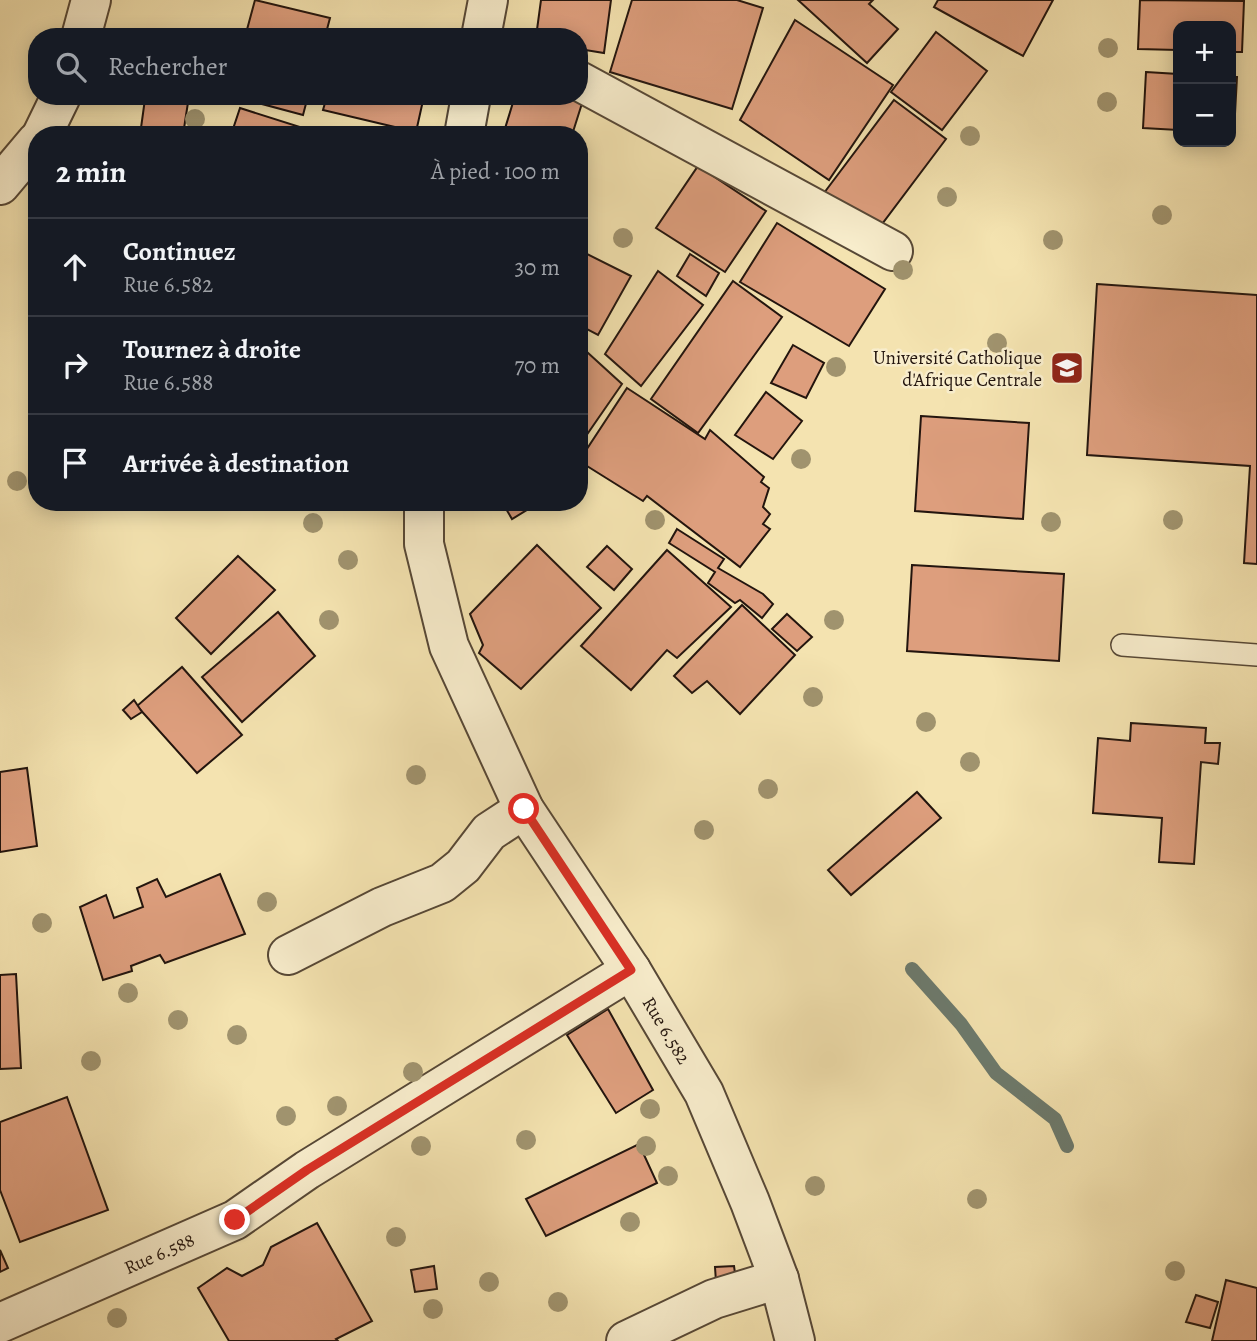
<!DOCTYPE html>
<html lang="fr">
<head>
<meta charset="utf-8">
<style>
  body { margin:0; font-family:Alegreya,serif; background:#242831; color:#f1f3f6 }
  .controls { position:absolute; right:21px; top:21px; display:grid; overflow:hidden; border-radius:14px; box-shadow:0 4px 18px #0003 }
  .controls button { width:63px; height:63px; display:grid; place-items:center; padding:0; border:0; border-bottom:2px solid #363941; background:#171b24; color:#f1f3f6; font:35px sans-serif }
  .stop { position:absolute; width:21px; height:21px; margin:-16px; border:5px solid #d93025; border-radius:50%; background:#fff }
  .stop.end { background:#d93025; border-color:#fff; box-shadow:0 2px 7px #0008 }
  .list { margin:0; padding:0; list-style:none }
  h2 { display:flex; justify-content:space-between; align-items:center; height:91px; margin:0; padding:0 28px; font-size:30px }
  h2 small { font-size:23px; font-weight:400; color:#9ea1a6 }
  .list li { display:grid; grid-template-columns:46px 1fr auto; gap:21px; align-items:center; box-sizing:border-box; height:98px; padding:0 28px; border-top:2px solid #363941 }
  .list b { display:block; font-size:26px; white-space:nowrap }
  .list p { margin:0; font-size:23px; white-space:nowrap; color:#9ea1a6 }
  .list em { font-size:23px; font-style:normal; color:#9ea1a6 }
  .icon { flex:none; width:38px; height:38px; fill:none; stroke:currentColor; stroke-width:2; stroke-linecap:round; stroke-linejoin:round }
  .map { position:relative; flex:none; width:1257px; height:1341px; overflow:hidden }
  .search { position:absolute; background:#171b24; box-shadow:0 4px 18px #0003; left:28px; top:28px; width:560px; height:77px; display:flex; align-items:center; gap:18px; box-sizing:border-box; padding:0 24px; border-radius:28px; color:#9ea1a6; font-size:26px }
  .panel { position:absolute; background:#171b24; box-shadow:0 4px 18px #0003; left:28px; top:126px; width:560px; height:385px; border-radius:28px }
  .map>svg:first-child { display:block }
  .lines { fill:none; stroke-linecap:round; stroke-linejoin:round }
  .stream { stroke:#6c7a6d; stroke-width:14 }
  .building { fill:#dd9e7d; stroke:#23150e; stroke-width:2 }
  .service-casing { stroke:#574836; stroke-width:24 }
  .minor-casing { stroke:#574836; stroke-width:42 }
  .service { stroke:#f8edcc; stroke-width:21 }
  .minor { stroke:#f8edcc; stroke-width:38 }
  .tree { fill:#a0936e }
  .route { stroke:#d93025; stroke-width:9 }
  .labels { text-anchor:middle; stroke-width:5; stroke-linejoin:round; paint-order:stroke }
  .poi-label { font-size:19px; fill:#23150e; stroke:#f8edcc; text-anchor:end }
  .street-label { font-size:19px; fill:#23150e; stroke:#f8edcc }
</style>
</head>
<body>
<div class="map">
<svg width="1257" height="1341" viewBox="0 0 1257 1341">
  <rect width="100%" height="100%" fill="#f4e3b0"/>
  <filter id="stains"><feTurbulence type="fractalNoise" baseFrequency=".00286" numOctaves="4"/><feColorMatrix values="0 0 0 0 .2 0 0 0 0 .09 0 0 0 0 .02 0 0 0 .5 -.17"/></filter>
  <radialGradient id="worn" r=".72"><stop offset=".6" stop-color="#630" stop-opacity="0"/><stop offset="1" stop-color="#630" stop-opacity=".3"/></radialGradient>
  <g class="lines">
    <path class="stream" d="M912,969L961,1024L996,1073L1055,1119L1067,1146"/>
  </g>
  <g class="building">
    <path d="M255,0L330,18L325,37H245Z"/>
    <path d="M541,0H611L604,53L579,49V37H536Z"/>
    <path d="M632,0H737L763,8L732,109L610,72Z"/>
    <path d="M798,0H873L869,4L898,29L867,63Z"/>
    <path d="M938,0H1053L1023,56L934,7Z"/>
    <path d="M1140,0L1244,1L1242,52H1231V26H1178V50L1138,49Z"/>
    <path d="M795,20L893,85L829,180L740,120Z"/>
    <path d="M936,32L987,71L942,130L891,92Z"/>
    <path d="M1146,72L1178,74V130L1143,128Z"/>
    <path d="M1231,77H1237L1234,132H1231Z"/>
    <path d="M152,96H189L183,135H140L145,99L152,100Z"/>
    <path d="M232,96H308L303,115Z"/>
    <path d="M327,96H424L416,132L323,110Z"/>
    <path d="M515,96H579L584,97L572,135H503Z"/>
    <path d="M894,100L946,139L873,236L821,197Z"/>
    <path d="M240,108L325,135H231Z"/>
    <path d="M698,166L766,211L725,272L656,228Z"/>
    <path d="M777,223L885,289L849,346L740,282Z"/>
    <path d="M579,250L631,276L598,335L579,325Z"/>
    <path d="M690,254L719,273L706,296L677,276Z"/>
    <path d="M658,271L703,305L641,386L605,354Z"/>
    <path d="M733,281L782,317L698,433L651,399Z"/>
    <path d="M1097,284L1257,295V564L1244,563L1250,466L1087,455Z"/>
    <path d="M793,345L824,363L806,398L771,383Z"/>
    <path d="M587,352L622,384L579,446V368Z"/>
    <path d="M627,388L705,439L710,430L764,477L761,482L769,488L763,507L770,514L763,524L770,529L740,567L647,496L643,501L579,461Z"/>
    <path d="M766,392L802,421L773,459L735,435Z"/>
    <path d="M921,416L1029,423L1023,519L915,511Z"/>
    <path d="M502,502H540L512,519Z"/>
    <path d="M677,529L724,559L718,568L763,594L773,604L762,618L740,600L735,603L708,583L715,572L669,543Z"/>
    <path d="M537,545L601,608L521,689L479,653L483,645L470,614Z"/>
    <path d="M607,546L632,569L614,590L587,567Z"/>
    <path d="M667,550L731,607L677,658L667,650L631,690L581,646Z"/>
    <path d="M238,556L275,590L211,654L176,618Z"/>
    <path d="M912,565L1064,574L1059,661L907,651Z"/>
    <path d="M742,605L795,655L740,714L707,681L692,693L674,676Z"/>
    <path d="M278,612L315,656L242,722L202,677Z"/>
    <path d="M787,614L812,637L797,651L772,629Z"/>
    <path d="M182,667L242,735L197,773L137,706Z"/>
    <path d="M134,700L142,712L131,719L123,710Z"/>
    <path d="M1131,723L1206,728L1205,743H1220L1218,764L1201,762L1194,864L1159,862L1162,818L1093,813L1098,738L1130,741Z"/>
    <path d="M27,768L37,846L0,852V772Z"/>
    <path d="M917,792L941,818L851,895L828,870Z"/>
    <path d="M220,874L245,934L165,963L160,955L131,966L132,971L103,980L80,907L106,895L114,918L143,907L137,888L157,879L166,897Z"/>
    <path d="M16,974L21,1068L0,1069V975Z"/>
    <path d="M608,1009L653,1090L616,1113L567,1035Z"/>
    <path d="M67,1097L108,1210L20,1242L0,1190V1122Z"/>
    <path d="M639,1144L657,1183L546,1236L526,1199Z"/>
    <path d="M317,1223L372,1321L336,1339L338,1341H229L198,1288L227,1268L242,1276L263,1265L271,1247Z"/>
    <path d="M0,1250L8,1268L0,1272Z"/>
    <path d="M434,1266L437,1289L415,1292L411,1270Z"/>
    <path d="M734,1266L736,1280L716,1282L715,1267Z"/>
    <path d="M1226,1280L1257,1288V1341H1212Z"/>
    <path d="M1196,1295L1218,1302L1210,1328L1186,1322Z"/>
  </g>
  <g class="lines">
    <defs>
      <path id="service" d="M1122,645L1257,655"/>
      <g id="minor">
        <path d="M81,37L91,0"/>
        <path d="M481,37L488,0"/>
        <path d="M579,81L893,251"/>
        <path d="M42,135L61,96"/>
        <path d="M464,135L471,96"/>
        <path d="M0,185L37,141"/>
        <path d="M424,502V544L449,646L524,809L631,970L704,1093L750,1202L779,1279L795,1341"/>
        <path d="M288,955L382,907L442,883L463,866L489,832L524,809"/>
        <path d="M0,1323L235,1220L307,1170L631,970"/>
        <path d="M626,1341L714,1299L779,1279"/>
      </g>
    </defs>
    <use href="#service" class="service-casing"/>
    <use href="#minor" class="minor-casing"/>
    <use href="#service" class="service"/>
    <use href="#minor" class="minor"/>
  </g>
  <g class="tree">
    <circle cx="1108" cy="48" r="10"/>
    <circle cx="1107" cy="102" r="10"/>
    <circle cx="195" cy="119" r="10"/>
    <circle cx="970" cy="136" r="10"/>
    <circle cx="947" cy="197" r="10"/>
    <circle cx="1162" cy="215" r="10"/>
    <circle cx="623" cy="238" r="10"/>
    <circle cx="1053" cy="240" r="10"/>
    <circle cx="903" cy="270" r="10"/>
    <circle cx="997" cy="343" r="10"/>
    <circle cx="836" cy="367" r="10"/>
    <circle cx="801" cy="459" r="10"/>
    <circle cx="17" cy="481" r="10"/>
    <circle cx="655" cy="520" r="10"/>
    <circle cx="1173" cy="520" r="10"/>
    <circle cx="1051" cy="522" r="10"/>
    <circle cx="313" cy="523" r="10"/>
    <circle cx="348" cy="560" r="10"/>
    <circle cx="329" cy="620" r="10"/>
    <circle cx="834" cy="620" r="10"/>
    <circle cx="813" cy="697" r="10"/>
    <circle cx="926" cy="722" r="10"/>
    <circle cx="970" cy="762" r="10"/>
    <circle cx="416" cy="775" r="10"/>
    <circle cx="768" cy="789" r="10"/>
    <circle cx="704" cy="830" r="10"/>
    <circle cx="267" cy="902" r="10"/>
    <circle cx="42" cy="923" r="10"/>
    <circle cx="128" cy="993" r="10"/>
    <circle cx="178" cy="1020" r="10"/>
    <circle cx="237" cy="1035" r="10"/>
    <circle cx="91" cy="1061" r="10"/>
    <circle cx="413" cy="1072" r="10"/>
    <circle cx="337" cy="1106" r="10"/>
    <circle cx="650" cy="1109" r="10"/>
    <circle cx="286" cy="1116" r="10"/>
    <circle cx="526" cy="1140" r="10"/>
    <circle cx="421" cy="1146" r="10"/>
    <circle cx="646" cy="1146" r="10"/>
    <circle cx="668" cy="1176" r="10"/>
    <circle cx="815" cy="1186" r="10"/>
    <circle cx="977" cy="1199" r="10"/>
    <circle cx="630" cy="1222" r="10"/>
    <circle cx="396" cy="1237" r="10"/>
    <circle cx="1175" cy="1271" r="10"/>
    <circle cx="489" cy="1282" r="10"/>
    <circle cx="558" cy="1302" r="10"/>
    <circle cx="433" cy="1309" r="10"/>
    <circle cx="117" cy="1318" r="10"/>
  </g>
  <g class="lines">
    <path class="route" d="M235,1220L307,1170L631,970L524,809"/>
  </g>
  <defs>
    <symbol id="university-square" viewBox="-11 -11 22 22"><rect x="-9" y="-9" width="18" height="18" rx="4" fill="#8f2418" stroke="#f8edcc"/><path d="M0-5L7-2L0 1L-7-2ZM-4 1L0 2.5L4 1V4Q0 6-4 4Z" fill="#fff"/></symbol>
  </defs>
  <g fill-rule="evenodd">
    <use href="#university-square" x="1048" y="349" width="38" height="38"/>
  </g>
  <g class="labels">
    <g class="poi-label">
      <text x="1042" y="364">Université Catholique<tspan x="1042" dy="22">d'Afrique Centrale</tspan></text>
    </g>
    <g class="street-label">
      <text transform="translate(667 1030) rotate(59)" y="7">Rue 6.582</text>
      <text transform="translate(159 1253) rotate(-24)" y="7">Rue 6.588</text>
    </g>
  </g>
  <rect width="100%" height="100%" filter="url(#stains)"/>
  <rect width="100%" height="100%" fill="url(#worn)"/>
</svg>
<div class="controls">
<button>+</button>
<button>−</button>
</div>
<div class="stop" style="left:524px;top:809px"></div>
<div class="stop end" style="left:235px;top:1220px"></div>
<div class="search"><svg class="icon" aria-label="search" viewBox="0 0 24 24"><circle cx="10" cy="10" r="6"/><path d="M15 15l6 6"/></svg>Rechercher</div>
<section class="panel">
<h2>2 min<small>À pied · 100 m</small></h2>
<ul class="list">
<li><svg class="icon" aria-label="ahead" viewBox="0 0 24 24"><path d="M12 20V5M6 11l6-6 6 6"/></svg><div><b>Continuez</b><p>Rue 6.582</p></div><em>30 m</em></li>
<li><svg class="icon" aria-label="right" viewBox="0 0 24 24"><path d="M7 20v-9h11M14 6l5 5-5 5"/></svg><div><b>Tournez à droite</b><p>Rue 6.588</p></div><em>70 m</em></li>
<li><svg class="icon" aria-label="arrive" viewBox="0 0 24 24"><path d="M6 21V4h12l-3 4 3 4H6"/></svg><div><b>Arrivée à destination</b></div></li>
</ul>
</section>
</div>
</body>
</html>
